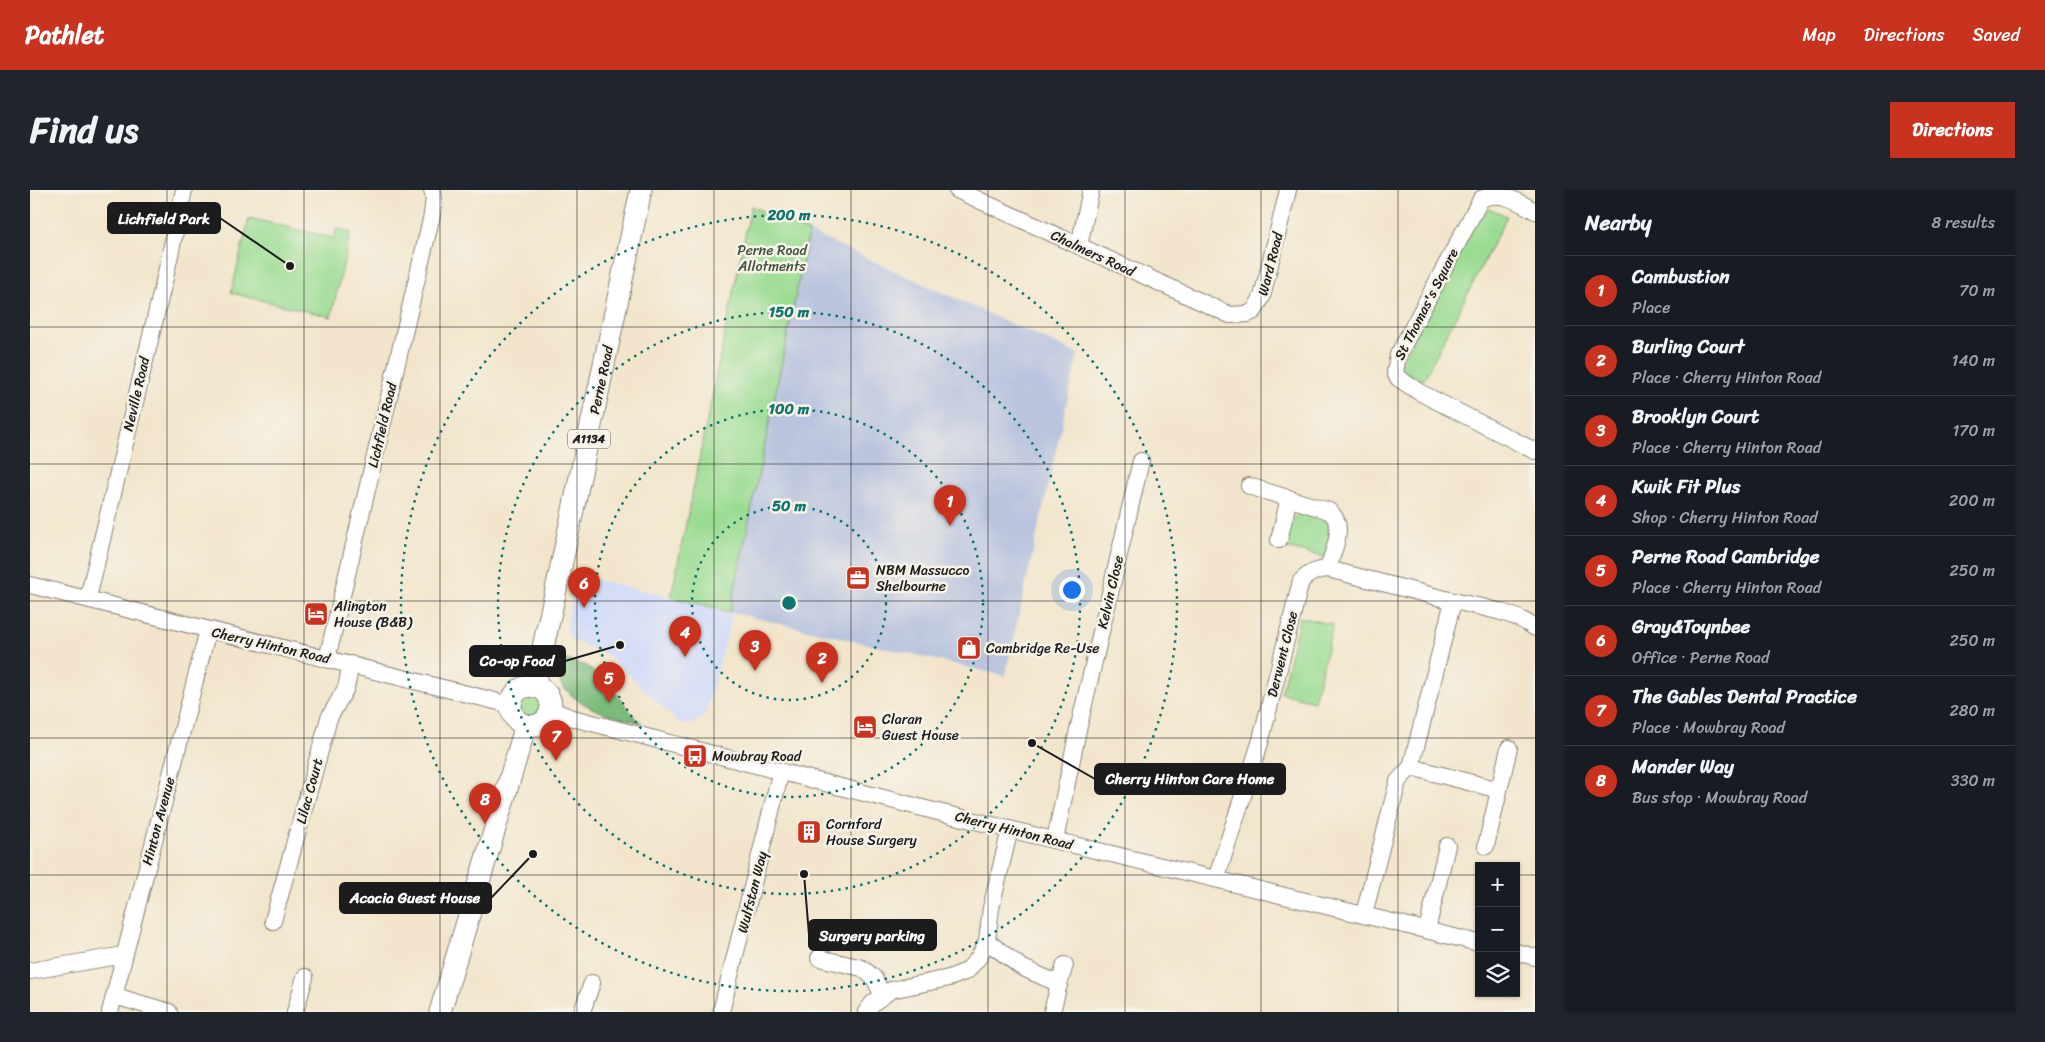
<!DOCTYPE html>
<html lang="en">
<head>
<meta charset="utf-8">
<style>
  body { margin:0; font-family:Sriracha,sans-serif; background:#20242c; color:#f1f3f6 }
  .controls { position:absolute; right:15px; bottom:15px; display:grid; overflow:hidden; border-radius:0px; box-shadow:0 1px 4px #0004 }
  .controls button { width:45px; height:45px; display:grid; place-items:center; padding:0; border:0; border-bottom:1px solid #363941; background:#171b24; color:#f1f3f6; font:25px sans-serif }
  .you { position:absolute; left:1041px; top:399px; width:18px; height:18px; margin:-12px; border:4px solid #fff; border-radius:50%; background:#1a73e8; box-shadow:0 0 0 8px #1a73e833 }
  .badge { display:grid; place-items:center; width:32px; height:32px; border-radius:50%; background:#c8321e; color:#fff; font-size:16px; font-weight:700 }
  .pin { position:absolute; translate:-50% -41px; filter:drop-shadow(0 1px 2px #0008) }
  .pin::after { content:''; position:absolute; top:26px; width:18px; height:15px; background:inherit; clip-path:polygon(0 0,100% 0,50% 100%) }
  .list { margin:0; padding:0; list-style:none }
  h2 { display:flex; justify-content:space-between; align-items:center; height:65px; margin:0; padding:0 20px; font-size:21px }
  h2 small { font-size:16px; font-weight:400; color:#9ea1a6 }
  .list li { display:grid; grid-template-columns:32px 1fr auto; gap:15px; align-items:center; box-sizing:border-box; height:70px; padding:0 20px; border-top:1px solid #363941 }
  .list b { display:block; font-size:19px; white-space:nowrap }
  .list p { margin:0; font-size:16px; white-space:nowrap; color:#9ea1a6 }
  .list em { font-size:16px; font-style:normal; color:#9ea1a6 }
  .icon { flex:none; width:28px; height:28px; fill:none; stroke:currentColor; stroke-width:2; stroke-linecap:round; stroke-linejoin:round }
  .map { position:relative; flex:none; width:1505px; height:822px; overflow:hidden; border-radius:0px }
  header { display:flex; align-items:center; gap:30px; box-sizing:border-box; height:70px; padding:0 25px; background:#c8321e; color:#fff }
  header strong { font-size:24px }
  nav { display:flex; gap:28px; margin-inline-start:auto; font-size:18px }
  .intro { display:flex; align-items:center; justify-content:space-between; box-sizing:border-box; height:120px; padding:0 30px }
  h1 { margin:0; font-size:35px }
  .button { padding:12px 22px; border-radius:0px; background:#c8321e; color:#fff; font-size:18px; font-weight:700 }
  main { display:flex; gap:30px; padding:0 30px }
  aside { flex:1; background:#171b24; border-radius:0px; box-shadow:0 1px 4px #0004 }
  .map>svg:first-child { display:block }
  .built { fill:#d0daf9 }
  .industrial { fill:#bac4de }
  .green { fill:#99db91; stroke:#5a7c56 }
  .forest { fill:#7abb7b; stroke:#4b6c4c }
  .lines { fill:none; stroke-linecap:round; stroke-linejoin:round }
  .minor-casing { stroke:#878074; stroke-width:18 }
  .major-casing { stroke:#878074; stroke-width:23 }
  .minor { stroke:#fff; stroke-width:16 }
  .major { stroke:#fff; stroke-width:21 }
  .grid { fill:none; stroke:#1c1c1c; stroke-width:1; stroke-opacity:0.55 }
  .ring { fill:none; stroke:#0f766e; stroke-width:2.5; stroke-dasharray:2.5 5 }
  .labels { text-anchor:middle; stroke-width:5; stroke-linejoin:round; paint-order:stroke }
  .shield { fill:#f7f3e8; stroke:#5e5c59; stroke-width:1 }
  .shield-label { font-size:12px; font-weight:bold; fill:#1c1c1c }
  .park-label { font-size:14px; fill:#42553f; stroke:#f7f3e8 }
  .street-label { font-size:14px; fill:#1c1c1c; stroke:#f7f3e8 }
  .poi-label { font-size:14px; fill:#1c1c1c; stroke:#f7f3e8; text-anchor:start }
  .centre { fill:#0f766e; stroke:#f7f3e8; stroke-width:2.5 }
  .ring-label { font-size:15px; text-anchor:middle; font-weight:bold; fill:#0f766e; stroke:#f7f3e8; stroke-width:5; stroke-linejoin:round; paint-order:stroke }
  .leader { fill:none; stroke:#1c1c1c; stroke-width:2 }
  .callout-dot { fill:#1c1c1c; stroke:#f7f3e8; stroke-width:2 }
  .callout { fill:#1c1c1c; stroke:#1c1c1c; stroke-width:2 }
  .callout-label { font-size:15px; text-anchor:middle; font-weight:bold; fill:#fff }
</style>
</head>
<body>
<header>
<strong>Pathlet</strong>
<nav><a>Map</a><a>Directions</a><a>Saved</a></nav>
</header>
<div class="intro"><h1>Find us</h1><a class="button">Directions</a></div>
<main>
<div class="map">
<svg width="1505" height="822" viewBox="0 0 1505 822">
  <rect width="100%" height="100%" fill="#f7f3e8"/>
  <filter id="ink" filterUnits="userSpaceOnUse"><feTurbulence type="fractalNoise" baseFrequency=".02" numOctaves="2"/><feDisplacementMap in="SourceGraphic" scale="10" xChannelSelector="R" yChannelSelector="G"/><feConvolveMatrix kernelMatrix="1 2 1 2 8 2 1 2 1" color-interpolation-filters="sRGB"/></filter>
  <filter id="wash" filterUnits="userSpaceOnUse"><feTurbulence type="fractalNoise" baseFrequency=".0096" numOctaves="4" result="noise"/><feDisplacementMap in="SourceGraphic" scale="20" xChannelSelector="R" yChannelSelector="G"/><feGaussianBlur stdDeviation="1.12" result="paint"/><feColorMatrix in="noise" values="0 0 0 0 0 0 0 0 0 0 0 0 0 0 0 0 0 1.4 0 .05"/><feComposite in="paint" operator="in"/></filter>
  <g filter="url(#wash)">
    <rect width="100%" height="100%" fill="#f2e5cb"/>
    <path class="built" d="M546,385L703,422L675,526L660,535L649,533L578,465L541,450L537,437Z"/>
    <path class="industrial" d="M779,42L1048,164L975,486L700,422Z"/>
    <g class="green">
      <path d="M1451,15L1477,26L1393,191L1368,178Z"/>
      <path d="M721,16L779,42L700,422L641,407Z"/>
      <path d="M219,28L304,48L306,38L321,42L301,127L201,103Z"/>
      <path d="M1273,321L1303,331L1298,368L1256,358C1259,345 1259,326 1273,321Z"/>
      <path d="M1270,427L1303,435L1284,511L1251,503Z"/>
      <circle cx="502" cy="516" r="13"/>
    </g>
    <path class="forest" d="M534,469L557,476L587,504L606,529L612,533C582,526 549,519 530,493Z"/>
  </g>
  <g filter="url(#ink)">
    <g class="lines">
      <defs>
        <g id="minor">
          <path d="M927,0L1200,125L1218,124L1224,121L1232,107L1258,0"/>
          <path d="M1505,21C1487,11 1471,0 1451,9L1368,165L1365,183L1368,188L1389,202L1505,261"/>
          <path d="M1049,56L1061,0"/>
          <path d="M1219,296L1299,321C1317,335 1303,360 1298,379"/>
          <path d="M1249,350L1259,308"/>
          <path d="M0,395L481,515"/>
          <path d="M58,408L136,83L154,0"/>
          <path d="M1423,411C1449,417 1483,421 1505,438"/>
          <path d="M297,469L402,25L404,7L402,0"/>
          <path d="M521,520L543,528L904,621L1449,753"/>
          <path d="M1381,577L1469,600"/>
          <path d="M1025,650L1048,540L1111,271"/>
          <path d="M1456,656L1479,558"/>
          <path d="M1186,689L1230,553L1271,391C1279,383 1286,380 1298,379L1423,411L1381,577L1368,591L1334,724"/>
          <path d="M243,731L299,528L316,498L321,474"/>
          <path d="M1397,740L1417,656"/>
          <path d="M957,751L991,777L1029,794L1022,822"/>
          <path d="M1486,762L1505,767"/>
          <path d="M789,768L832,778L844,788L853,806"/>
          <path d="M0,781L94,765"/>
          <path d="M1029,794L1035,775"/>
          <path d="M85,806L139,822"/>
          <path d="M80,822L178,440"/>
          <path d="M265,822L275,787"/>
          <path d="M552,822L562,793"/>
          <path d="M691,822L751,581"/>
          <path d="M836,822L843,813L861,800L919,788L937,781L949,767L957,751L961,718L980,639"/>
        </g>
        <g id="major">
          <circle cx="501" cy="516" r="20"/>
          <path d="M504,497L529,386L611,0"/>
          <path d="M410,822L496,535"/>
        </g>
      </defs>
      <use href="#minor" class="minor-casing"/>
      <use href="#major" class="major-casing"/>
      <use href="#minor" class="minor"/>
      <use href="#major" class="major"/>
    </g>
  </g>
  <path class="grid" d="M137,0V822M274,0V822M410,0V822M547,0V822M684,0V822M821,0V822M958,0V822M1095,0V822M1231,0V822M1368,0V822M0,137H1505M0,274H1505M0,411H1505M0,548H1505M0,685H1449M1486,685H1505"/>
  <g class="ring">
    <circle cx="759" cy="413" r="97"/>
    <circle cx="759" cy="413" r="194"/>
    <circle cx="759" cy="413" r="291"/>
    <circle cx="759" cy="413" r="388"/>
  </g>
  <defs>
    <symbol id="office-square" viewBox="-11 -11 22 22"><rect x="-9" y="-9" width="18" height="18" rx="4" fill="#c8321e" stroke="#f7f3e8"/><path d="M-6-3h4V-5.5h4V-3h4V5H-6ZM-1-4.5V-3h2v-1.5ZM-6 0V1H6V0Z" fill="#fff"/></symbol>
    <symbol id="hotel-square" viewBox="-11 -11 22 22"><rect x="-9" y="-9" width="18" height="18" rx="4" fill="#c8321e" stroke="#f7f3e8"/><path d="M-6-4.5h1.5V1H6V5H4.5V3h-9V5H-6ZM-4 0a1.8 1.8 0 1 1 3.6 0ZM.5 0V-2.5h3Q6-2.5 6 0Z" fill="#fff"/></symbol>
    <symbol id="shop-square" viewBox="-11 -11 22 22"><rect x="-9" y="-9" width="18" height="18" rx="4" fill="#c8321e" stroke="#f7f3e8"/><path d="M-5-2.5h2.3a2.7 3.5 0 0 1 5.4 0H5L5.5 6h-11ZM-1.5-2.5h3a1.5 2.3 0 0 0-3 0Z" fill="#fff"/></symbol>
    <symbol id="bus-square" viewBox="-11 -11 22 22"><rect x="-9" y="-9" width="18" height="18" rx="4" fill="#c8321e" stroke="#f7f3e8"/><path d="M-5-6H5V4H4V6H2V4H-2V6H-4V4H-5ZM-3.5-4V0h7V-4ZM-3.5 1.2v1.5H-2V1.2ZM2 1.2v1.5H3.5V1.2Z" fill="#fff"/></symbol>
    <symbol id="building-square" viewBox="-11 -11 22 22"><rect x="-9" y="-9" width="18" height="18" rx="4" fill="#c8321e" stroke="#f7f3e8"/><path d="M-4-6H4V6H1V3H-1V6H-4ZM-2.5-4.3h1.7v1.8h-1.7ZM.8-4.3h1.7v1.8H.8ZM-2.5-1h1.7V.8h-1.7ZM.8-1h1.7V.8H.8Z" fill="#fff"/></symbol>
  </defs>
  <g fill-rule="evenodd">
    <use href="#office-square" x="814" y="374" width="28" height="28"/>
    <use href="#hotel-square" x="272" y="410" width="28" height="28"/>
    <use href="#shop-square" x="925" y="444" width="28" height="28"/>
    <use href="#hotel-square" x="821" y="523" width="28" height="28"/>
    <use href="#bus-square" x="651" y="552" width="28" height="28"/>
    <use href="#building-square" x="765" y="628" width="28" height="28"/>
  </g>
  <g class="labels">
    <rect class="shield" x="538" y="239.5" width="42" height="19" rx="4"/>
    <g class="shield-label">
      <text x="559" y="253">A1134</text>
    </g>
    <g class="park-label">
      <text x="742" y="65">Perne Road<tspan x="742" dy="16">Allotments</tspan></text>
    </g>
    <g class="street-label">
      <text transform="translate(1063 63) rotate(25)" y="5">Chalmers Road</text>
      <text transform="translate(1240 74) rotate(-76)" y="5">Ward Road</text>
      <text transform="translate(1396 114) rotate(-63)" y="5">St Thomas's Square</text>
      <text transform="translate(571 190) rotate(-78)" y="5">Perne Road</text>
      <text transform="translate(106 204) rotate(-77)" y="5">Neville Road</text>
      <text transform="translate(352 235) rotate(-77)" y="5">Lichfield Road</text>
      <text transform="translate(1080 402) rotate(-77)" y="5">Kelvin Close</text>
      <text transform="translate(241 455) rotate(13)" y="5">Cherry Hinton Road</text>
      <text transform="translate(1252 464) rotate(-76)" y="5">Derwent Close</text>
      <text transform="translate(279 601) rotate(-75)" y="5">Lilac Court</text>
      <text transform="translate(128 631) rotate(-75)" y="5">Hinton Avenue</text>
      <text transform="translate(984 640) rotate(14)" y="5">Cherry Hinton Road</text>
      <text transform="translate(722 702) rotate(-76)" y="5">Wulfstan Way</text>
    </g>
    <g class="poi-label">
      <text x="846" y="385">NBM Massucco<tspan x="846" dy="16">Shelbourne</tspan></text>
      <text x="304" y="421">Alington<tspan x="304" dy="16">House (B&amp;B)</tspan></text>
      <text x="956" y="463">Cambridge Re-Use</text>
      <text x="852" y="534">Claran<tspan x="852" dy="16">Guest House</tspan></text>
      <text x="682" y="571">Mowbray Road</text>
      <text x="796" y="639">Cornford<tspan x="796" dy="16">House Surgery</tspan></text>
    </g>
  </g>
  <circle cx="759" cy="413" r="8" class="centre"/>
  <g class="ring-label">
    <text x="759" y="30">200 m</text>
    <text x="759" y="127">150 m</text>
    <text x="759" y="224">100 m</text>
    <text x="759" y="321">50 m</text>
  </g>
  <path class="leader" d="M260 76L190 28M590 455L535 471M1002 553L1065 589M503 664L461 708M774 684L779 745"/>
  <g class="callout-dot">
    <circle cx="260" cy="76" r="5"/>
    <circle cx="590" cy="455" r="5"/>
    <circle cx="1002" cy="553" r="5"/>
    <circle cx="503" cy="664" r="5"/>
    <circle cx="774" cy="684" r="5"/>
  </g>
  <g class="callout">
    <rect x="78" y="13" width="112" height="30" rx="5"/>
    <rect x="440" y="456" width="95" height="30" rx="5"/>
    <rect x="1065" y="574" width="190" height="30" rx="5"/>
    <rect x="310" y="693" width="151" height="30" rx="5"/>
    <rect x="779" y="730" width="127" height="30" rx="5"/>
  </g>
  <g class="callout-label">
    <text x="134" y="34">Lichfield Park</text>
    <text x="487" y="476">Co-op Food</text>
    <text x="1160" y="594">Cherry Hinton Care Home</text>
    <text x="385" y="713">Acacia Guest House</text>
    <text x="842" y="751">Surgery parking</text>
  </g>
</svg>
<div class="controls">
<button>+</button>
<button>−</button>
<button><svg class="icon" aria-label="layers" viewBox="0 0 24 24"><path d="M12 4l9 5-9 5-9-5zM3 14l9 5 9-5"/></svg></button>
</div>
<div class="you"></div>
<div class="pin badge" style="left:920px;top:336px">1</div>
<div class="pin badge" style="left:792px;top:493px">2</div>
<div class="pin badge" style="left:725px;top:481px">3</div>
<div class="pin badge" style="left:655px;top:467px">4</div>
<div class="pin badge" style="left:579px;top:513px">5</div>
<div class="pin badge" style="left:554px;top:418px">6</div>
<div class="pin badge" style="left:526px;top:571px">7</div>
<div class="pin badge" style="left:455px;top:634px">8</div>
</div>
<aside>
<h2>Nearby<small>8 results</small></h2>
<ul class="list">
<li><span class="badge">1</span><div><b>Cambustion</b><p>Place</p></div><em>70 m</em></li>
<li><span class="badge">2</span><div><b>Burling Court</b><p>Place · Cherry Hinton Road</p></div><em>140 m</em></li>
<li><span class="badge">3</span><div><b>Brooklyn Court</b><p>Place · Cherry Hinton Road</p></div><em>170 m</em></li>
<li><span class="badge">4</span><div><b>Kwik Fit Plus</b><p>Shop · Cherry Hinton Road</p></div><em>200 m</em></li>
<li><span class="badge">5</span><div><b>Perne Road Cambridge</b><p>Place · Cherry Hinton Road</p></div><em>250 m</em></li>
<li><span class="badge">6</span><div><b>Gray&amp;Toynbee</b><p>Office · Perne Road</p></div><em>250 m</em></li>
<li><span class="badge">7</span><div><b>The Gables Dental Practice</b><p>Place · Mowbray Road</p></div><em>280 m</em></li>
<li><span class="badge">8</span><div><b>Mander Way</b><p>Bus stop · Mowbray Road</p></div><em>330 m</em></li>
</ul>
</aside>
</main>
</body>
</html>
